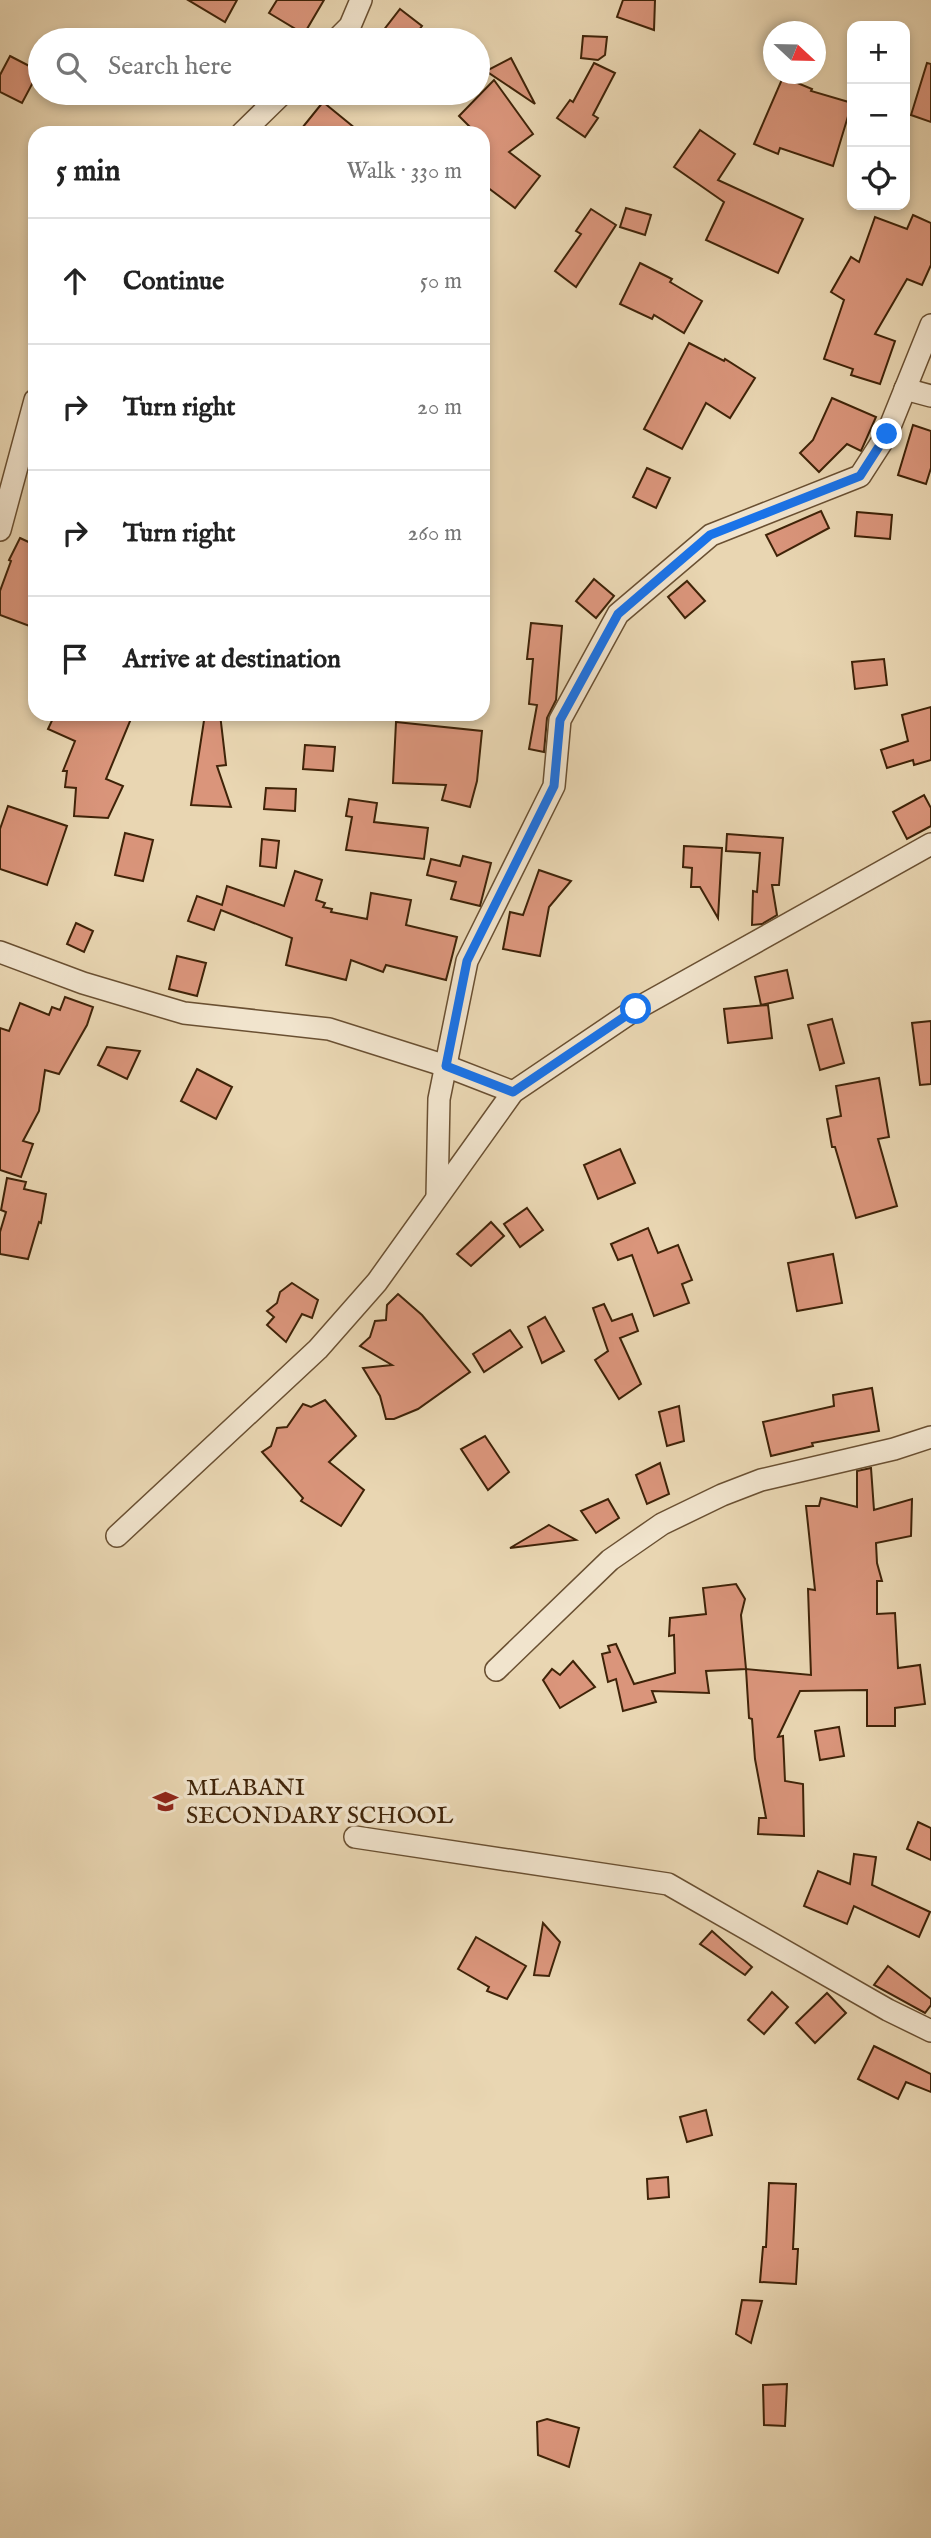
<!DOCTYPE html>
<html lang="en">
<head>
<meta charset="utf-8">
<style>
  body { margin:0; font-family:"IM FELL English",serif; background:#f6f6f6; color:#222 }
  .controls { position:absolute; right:21px; top:21px; display:grid; overflow:hidden; border-radius:14px; box-shadow:0 4px 10px #0003 }
  .controls button { width:63px; height:63px; display:grid; place-items:center; padding:0; border:0; border-bottom:2px solid #e0e0e0; background:#fff; color:#222; font:35px sans-serif }
  .compass { position:absolute; left:763px; top:21px; width:63px; height:63px; border-radius:50%; background:#fff; box-shadow:0 4px 10px #0003; rotate:112deg }
  .stop { position:absolute; width:21px; height:21px; margin:-16px; border:5px solid #1a73e8; border-radius:50%; background:#fff }
  .stop.end { background:#1a73e8; border-color:#fff; box-shadow:0 2px 7px #0008 }
  .list { margin:0; padding:0; list-style:none }
  h2 { display:flex; justify-content:space-between; align-items:center; height:91px; margin:0; padding:0 28px; font-size:30px }
  h2 small { font-size:23px; font-weight:400; color:#767676 }
  .list li { display:grid; grid-template-columns:46px 1fr auto; gap:21px; align-items:center; box-sizing:border-box; height:126px; padding:0 28px; border-top:2px solid #e0e0e0 }
  .list b { display:block; font-size:26px; white-space:nowrap }
  .list em { font-size:23px; font-style:normal; color:#767676 }
  .icon { flex:none; width:38px; height:38px; fill:none; stroke:currentColor; stroke-width:2; stroke-linecap:round; stroke-linejoin:round }
  .map { position:relative; flex:none; width:931px; height:2538px; overflow:hidden }
  .search { position:absolute; background:#fff; box-shadow:0 4px 10px #0003; left:28px; top:28px; width:462px; height:77px; display:flex; align-items:center; gap:18px; box-sizing:border-box; padding:0 24px; border-radius:38px; color:#767676; font-size:26px }
  .panel { position:absolute; background:#fff; box-shadow:0 4px 10px #0003; left:28px; top:126px; width:462px; height:595px; border-radius:21px }
  .map>svg:first-child { display:block }
  .building { fill:#da957b; stroke:#3f2308; stroke-width:2 }
  .lines { fill:none; stroke-linecap:round; stroke-linejoin:round }
  .minor-casing { stroke:#6a5032; stroke-width:24 }
  .minor { stroke:#f1e4cd; stroke-width:21 }
  .route { stroke:#1a73e8; stroke-width:9 }
  .labels { text-anchor:middle; stroke-width:7; stroke-linejoin:round; paint-order:stroke }
  .poi-label { font-size:24px; fill:#3f2308; stroke:#f1e4cd; text-anchor:start }
</style>
</head>
<body>
<div class="map">
<svg width="931" height="2538" viewBox="0 0 931 2538">
  <rect width="100%" height="100%" fill="#e9d6b2"/>
  <filter id="stains"><feTurbulence type="fractalNoise" baseFrequency=".00286" numOctaves="4"/><feColorMatrix values="0 0 0 0 .2 0 0 0 0 .09 0 0 0 0 .02 0 0 0 .5 -.17"/></filter>
  <radialGradient id="worn" r=".72"><stop offset=".6" stop-color="#630" stop-opacity="0"/><stop offset="1" stop-color="#630" stop-opacity=".3"/></radialGradient>
  <g class="building">
    <path d="M188,0H237L225,22Z"/>
    <path d="M277,0H324L304,34L269,13Z"/>
    <path d="M623,0H655L654,30L617,17Z"/>
    <path d="M400,9L422,26L411,40H376Z"/>
    <path d="M583,36L607,37L605,55L598,60L581,58Z"/>
    <path d="M10,56L39,71L22,103L0,92V75Z"/>
    <path d="M511,58L535,104L486,71Z"/>
    <path d="M594,63L615,73L593,115L598,118L585,137L557,118L570,100L573,102Z"/>
    <path d="M927,63L931,64V122L911,115Z"/>
    <path d="M783,77L812,89L811,91L852,103L833,166L780,148L778,154L754,144Z"/>
    <path d="M494,80L533,134L509,152L540,176L515,208L483,184V133H476L459,116Z"/>
    <path d="M323,102L361,133H298Z"/>
    <path d="M700,130L735,154L718,180L803,219L778,273L706,240L724,202L674,167Z"/>
    <path d="M626,208L651,215L645,235L620,227Z"/>
    <path d="M591,209L616,225L576,287L555,271L581,234L576,231Z"/>
    <path d="M913,215L931,223V265L922,285L907,279L875,334L895,341L880,384L851,375L853,369L824,359L844,300L831,292L851,257L859,262L875,217L907,229Z"/>
    <path d="M640,263L672,279L670,282L702,301L684,333L654,315L652,319L620,304Z"/>
    <path d="M689,343L724,361L725,359L755,378L730,418L706,403L682,449L644,429Z"/>
    <path d="M832,398L876,417L861,451L847,444L819,472L800,453L813,440Z"/>
    <path d="M913,425L931,431V468L926,484L898,475Z"/>
    <path d="M647,468L670,478L656,508L633,497Z"/>
    <path d="M821,511L829,528L777,556L766,535Z"/>
    <path d="M857,512L892,515L890,539L855,536Z"/>
    <path d="M20,538L35,545V628L0,615V591L11,561L9,560Z"/>
    <path d="M594,579L614,596L596,618L576,601Z"/>
    <path d="M687,581L705,601L685,618L668,597Z"/>
    <path d="M531,623L562,626L556,700L547,718L544,752L529,749L537,705L529,704L533,659H527Z"/>
    <path d="M884,659L887,685L855,689L852,662Z"/>
    <path d="M931,707V760L914,765L913,760L887,768L881,750L908,741L902,715Z"/>
    <path d="M55,714H133L106,779L123,786L108,818L74,816L76,788L65,787L67,771H63L75,741L48,729Z"/>
    <path d="M205,714H220L226,765L217,766L231,807L191,805Z"/>
    <path d="M396,722L482,731L477,781L470,807L442,800L446,785L393,783Z"/>
    <path d="M305,745L335,747L333,771L303,769Z"/>
    <path d="M266,788L296,789L295,811L264,809Z"/>
    <path d="M924,795L931,808V826L907,839L893,812Z"/>
    <path d="M349,799L377,803L374,822L428,828L424,859L346,850L352,817L346,816Z"/>
    <path d="M8,806L67,826L47,885L0,869V829Z"/>
    <path d="M125,833L153,840L143,881L115,875Z"/>
    <path d="M727,834L783,838L779,885H772L777,915L762,924L752,925L753,891L757,892L760,853L726,851Z"/>
    <path d="M262,839L279,841L276,868L260,866Z"/>
    <path d="M684,846L722,848L718,918L700,887H691L692,868L683,867Z"/>
    <path d="M463,856L491,863L480,906L451,899L456,882L427,875L431,859L460,866Z"/>
    <path d="M539,870L571,881L549,907L540,956L503,949L510,912L523,915Z"/>
    <path d="M295,871L322,880L316,900L325,903L323,907L332,909L331,912L367,919L371,893L411,900L406,925L457,937L446,980L386,965L383,972L351,960L346,980L286,965L292,938L221,910L214,930L188,921L197,896L222,905L227,886L284,906Z"/>
    <path d="M76,923L93,931L84,952L67,944Z"/>
    <path d="M177,956L206,963L197,996L169,989Z"/>
    <path d="M787,970L793,998L761,1005L755,977Z"/>
    <path d="M65,997L93,1007L87,1025L59,1074L45,1070L39,1111L23,1141L33,1144L21,1177L0,1170V1028L9,1031L20,1003L49,1015L52,1007L60,1010Z"/>
    <path d="M768,1005L772,1038L728,1043L724,1009Z"/>
    <path d="M832,1019L844,1063L820,1070L808,1025Z"/>
    <path d="M931,1021V1084L920,1085L912,1023Z"/>
    <path d="M107,1047L140,1051L127,1079L98,1065Z"/>
    <path d="M197,1069L232,1087L216,1119L181,1101Z"/>
    <path d="M879,1078L889,1137L878,1139L897,1206L856,1218L835,1147H832L827,1119L841,1116L836,1086Z"/>
    <path d="M620,1149L635,1183L598,1199L584,1165Z"/>
    <path d="M7,1178L26,1182L24,1189L46,1194L41,1223L39,1222L28,1259L0,1254V1232L6,1212L1,1210Z"/>
    <path d="M527,1208L543,1230L520,1247L504,1224Z"/>
    <path d="M491,1222L504,1236L471,1266L457,1254Z"/>
    <path d="M648,1228L658,1253L678,1245L692,1280L682,1284L689,1303L654,1316L632,1255L618,1260L611,1244Z"/>
    <path d="M833,1254L842,1303L797,1311L788,1263Z"/>
    <path d="M292,1283L318,1300L312,1318L302,1314L286,1342L267,1325L274,1317L267,1311L277,1303L280,1292Z"/>
    <path d="M398,1294L422,1315L470,1372L418,1409L394,1419H386L380,1396L363,1368L392,1365L360,1346L370,1337L375,1321L386,1320L387,1305Z"/>
    <path d="M604,1304L612,1321L632,1314L638,1331L620,1338L641,1384L619,1399L595,1360L608,1351L593,1308Z"/>
    <path d="M545,1317L564,1351L542,1363L528,1327Z"/>
    <path d="M510,1330L522,1347L484,1372L473,1354Z"/>
    <path d="M872,1388L879,1431L812,1443L813,1446L771,1456L763,1422L834,1406L833,1395Z"/>
    <path d="M325,1400L356,1436L329,1462L364,1490L341,1526L301,1501L303,1498L262,1452L271,1446L277,1428L287,1427L303,1404L311,1407Z"/>
    <path d="M679,1406L684,1441L667,1446L659,1412Z"/>
    <path d="M485,1436L509,1472L488,1490L461,1449Z"/>
    <path d="M660,1463L669,1494L647,1504L636,1475Z"/>
    <path d="M871,1468L874,1510L912,1499L911,1536L876,1543L877,1563L882,1581H877V1614L895,1613L898,1668L920,1665L925,1704L895,1708V1726H867V1690L800,1691L778,1737L783,1736L785,1781L803,1784L804,1836L758,1834L759,1818H766L755,1759L752,1719L749,1718L746,1669L811,1675L808,1589L815,1590L806,1506H819L821,1498L857,1507V1471Z"/>
    <path d="M608,1499L619,1518L596,1533L581,1511Z"/>
    <path d="M549,1525L576,1540L510,1548Z"/>
    <path d="M736,1584L745,1599L741,1615L746,1669L706,1671L709,1693L652,1691L656,1702L623,1711L616,1679L608,1682L602,1654L610,1652L608,1646L616,1644L634,1684L675,1673L674,1635L669,1636L670,1618L706,1614L703,1588Z"/>
    <path d="M573,1661L595,1687L560,1708L543,1680L552,1669L560,1675Z"/>
    <path d="M839,1727L844,1756L820,1760L815,1731Z"/>
    <path d="M918,1822L931,1828V1860L907,1849Z"/>
    <path d="M854,1854L876,1857L872,1885L930,1912L919,1937L854,1906L847,1924L804,1906L818,1871L850,1884Z"/>
    <path d="M543,1923L560,1942L549,1976L534,1975Z"/>
    <path d="M712,1931L752,1967L745,1975L700,1944Z"/>
    <path d="M476,1937L526,1966L507,1999L487,1991L489,1987L458,1969Z"/>
    <path d="M888,1966L931,1999V2005L925,2013L874,1985Z"/>
    <path d="M772,1992L788,2007L764,2034L748,2020Z"/>
    <path d="M827,1993L846,2013L815,2043L796,2023Z"/>
    <path d="M874,2046L931,2074V2092L906,2082L898,2099L858,2079Z"/>
    <path d="M706,2110L712,2135L687,2142L680,2117Z"/>
    <path d="M668,2177L669,2197L648,2199L647,2179Z"/>
    <path d="M769,2183L796,2184L793,2249H798L796,2284L760,2282L763,2247H766Z"/>
    <path d="M742,2300L762,2301L751,2343L736,2334Z"/>
    <path d="M787,2384L785,2426L764,2425L763,2385Z"/>
    <path d="M547,2419L579,2428L569,2467L538,2455L537,2422Z"/>
  </g>
  <g class="lines">
    <defs>
      <g id="minor">
        <path d="M336,40L350,26L361,0"/>
        <path d="M242,133L283,93"/>
        <path d="M905,389L931,396"/>
        <path d="M0,530L35,400"/>
        <path d="M0,952L83,983L184,1013L329,1029L446,1066L513,1092"/>
        <path d="M437,1197L439,1099L467,961L554,786L560,720L618,614L711,535L860,476L887,434L931,325"/>
        <path d="M117,1536L318,1349L377,1282L513,1092L636,1009L931,844"/>
        <path d="M496,1670L610,1560L662,1524L722,1495L761,1480L894,1449L931,1437"/>
        <path d="M355,1837L668,1884L888,2010L931,2031"/>
      </g>
    </defs>
    <use href="#minor" class="minor-casing"/>
    <use href="#minor" class="minor"/>
  </g>
  <g class="lines">
    <path class="route" d="M636,1009L513,1092L446,1066L467,961L554,786L560,720L618,614L710,535L860,476L887,434"/>
  </g>
  <defs>
    <symbol id="school-bare" viewBox="-9 -9 18 18"><path d="M0-5L7-2L0 1L-7-2ZM-4 1L0 2.5L4 1V4Q0 6-4 4Z" fill="#8f2418" stroke="#f1e4cd" stroke-width="2.5" paint-order="stroke"/></symbol>
  </defs>
  <g fill-rule="evenodd">
    <use href="#school-bare" x="148" y="1784" width="35" height="35"/>
  </g>
  <g class="labels">
    <g class="poi-label">
      <text x="186" y="1795">MLABANI<tspan x="186" dy="28">SECONDARY SCHOOL</tspan></text>
    </g>
  </g>
  <rect width="100%" height="100%" filter="url(#stains)"/>
  <rect width="100%" height="100%" fill="url(#worn)"/>
</svg>
<div class="controls">
<button>+</button>
<button>−</button>
<button><svg class="icon" aria-label="locate" viewBox="0 0 24 24"><circle cx="12" cy="12" r="6"/><path d="M12 2v4M12 18v4M2 12h4M18 12h4"/></svg></button>
</div>
<svg class="compass" viewBox="-18 -18 36 36"><path d="M0-13l5 13h-10z" fill="#e53935"/><path d="M0 13l5-13h-10z" fill="#767676"/></svg>
<div class="stop" style="left:636px;top:1009px"></div>
<div class="stop end" style="left:887px;top:434px"></div>
<div class="search"><svg class="icon" aria-label="search" viewBox="0 0 24 24"><circle cx="10" cy="10" r="6"/><path d="M15 15l6 6"/></svg>Search here</div>
<section class="panel">
<h2>5 min<small>Walk · 330 m</small></h2>
<ul class="list">
<li><svg class="icon" aria-label="ahead" viewBox="0 0 24 24"><path d="M12 20V5M6 11l6-6 6 6"/></svg><div><b>Continue</b></div><em>50 m</em></li>
<li><svg class="icon" aria-label="right" viewBox="0 0 24 24"><path d="M7 20v-9h11M14 6l5 5-5 5"/></svg><div><b>Turn right</b></div><em>20 m</em></li>
<li><svg class="icon" aria-label="right" viewBox="0 0 24 24"><path d="M7 20v-9h11M14 6l5 5-5 5"/></svg><div><b>Turn right</b></div><em>260 m</em></li>
<li><svg class="icon" aria-label="arrive" viewBox="0 0 24 24"><path d="M6 21V4h12l-3 4 3 4H6"/></svg><div><b>Arrive at destination</b></div></li>
</ul>
</section>
</div>
</body>
</html>
